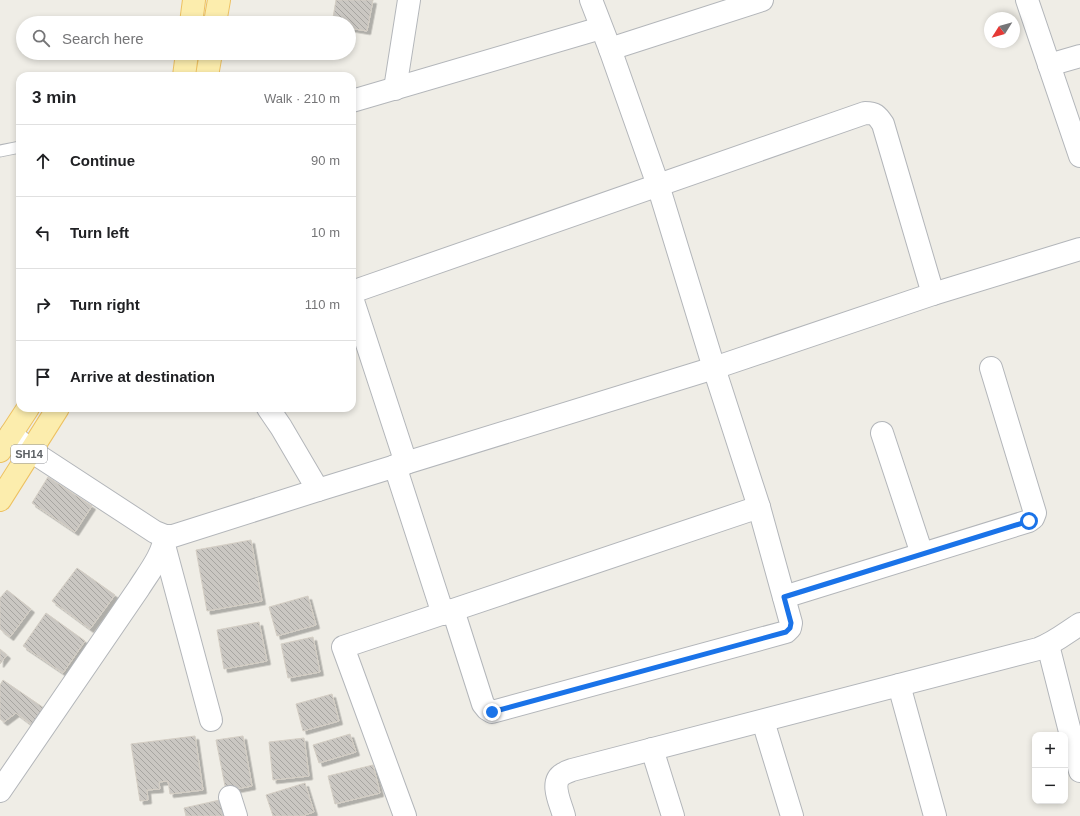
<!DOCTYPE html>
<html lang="en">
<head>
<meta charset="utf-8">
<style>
  body { margin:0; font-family:Arial,sans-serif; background:#f6f6f6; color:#202124 }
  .controls { position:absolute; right:12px; bottom:12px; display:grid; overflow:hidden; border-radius:8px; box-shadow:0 2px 6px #0003 }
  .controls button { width:36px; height:36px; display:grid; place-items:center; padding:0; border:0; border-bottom:1px solid #e0e0e0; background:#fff; color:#202124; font:20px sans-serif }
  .compass { position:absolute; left:984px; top:12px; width:36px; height:36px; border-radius:50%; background:#fff; box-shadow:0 2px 6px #0003; rotate:233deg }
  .stop { position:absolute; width:12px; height:12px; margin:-9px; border:3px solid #1a73e8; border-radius:50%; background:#fff }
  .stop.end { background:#1a73e8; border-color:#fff; box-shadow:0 1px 4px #0008 }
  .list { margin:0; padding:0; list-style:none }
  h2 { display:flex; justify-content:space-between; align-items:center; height:52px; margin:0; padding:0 16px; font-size:17px }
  h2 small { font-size:13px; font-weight:400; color:#757577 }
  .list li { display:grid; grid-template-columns:26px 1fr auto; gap:12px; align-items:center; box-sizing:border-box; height:72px; padding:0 16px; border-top:1px solid #e0e0e0 }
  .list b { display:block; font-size:15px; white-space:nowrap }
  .list em { font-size:13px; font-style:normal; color:#757577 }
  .icon { flex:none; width:22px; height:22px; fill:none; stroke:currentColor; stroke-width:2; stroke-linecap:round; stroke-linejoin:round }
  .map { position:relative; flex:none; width:1080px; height:816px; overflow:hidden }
  .search { position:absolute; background:#fff; box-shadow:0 2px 6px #0003; left:16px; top:16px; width:340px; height:44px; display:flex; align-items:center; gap:10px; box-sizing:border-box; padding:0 14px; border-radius:22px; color:#757577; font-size:15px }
  .panel { position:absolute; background:#fff; box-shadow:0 2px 6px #0003; left:16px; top:72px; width:340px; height:340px; border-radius:12px }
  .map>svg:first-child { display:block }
  .building { fill:url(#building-back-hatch); stroke:#d4cec4; filter:url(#shadow) }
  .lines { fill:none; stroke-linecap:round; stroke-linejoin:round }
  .service-casing { stroke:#b3b6ba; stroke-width:13 }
  .minor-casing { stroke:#b3b6ba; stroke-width:24 }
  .primary-casing { stroke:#edc161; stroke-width:24 }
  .service { stroke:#fff; stroke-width:11 }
  .minor { stroke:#fff; stroke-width:22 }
  .primary { stroke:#fcedad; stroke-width:22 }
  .route { stroke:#1a73e8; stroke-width:5 }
  .labels { text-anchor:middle; stroke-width:3.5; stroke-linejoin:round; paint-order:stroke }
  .shield { fill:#fff; stroke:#8e9093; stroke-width:1 }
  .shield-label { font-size:11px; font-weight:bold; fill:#5d6165 }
</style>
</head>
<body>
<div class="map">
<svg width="1080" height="816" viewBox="0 0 1080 816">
  <defs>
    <pattern id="building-back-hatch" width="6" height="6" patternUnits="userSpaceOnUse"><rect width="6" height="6" fill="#cac7c2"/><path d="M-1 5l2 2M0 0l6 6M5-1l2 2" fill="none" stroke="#a7a5a1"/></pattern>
    <filter id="shadow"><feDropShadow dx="3.5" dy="3.5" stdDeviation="0" flood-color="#0004"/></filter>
  </defs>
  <rect width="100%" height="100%" fill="#efede6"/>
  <g class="building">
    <path d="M336,0H373L367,31L349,28V23H332Z"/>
    <path d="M48,477L92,506L75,532L32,503Z"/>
    <path d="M251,540L262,601L207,611L196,550Z"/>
    <path d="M77,568L115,595L90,629L52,601Z"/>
    <path d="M7,590L31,609L10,637L0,629V598Z"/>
    <path d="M308,596L316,625L277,636L269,607Z"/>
    <path d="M46,613L85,641L63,673L23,646Z"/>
    <path d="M259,622L267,661L224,669L217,630Z"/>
    <path d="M313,637L320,672L288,678L281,644Z"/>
    <path d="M0,649L7,655L0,664Z"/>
    <path d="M3,680L44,708L32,725L16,713L4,722L0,719V685Z"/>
    <path d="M332,694L339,721L303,731L296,704Z"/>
    <path d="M350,734L356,752L319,763L313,745Z"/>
    <path d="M195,736L203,790L170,794L168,781L159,782L160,789L147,790L148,800L140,801L131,744Z"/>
    <path d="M243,736L252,786L226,791L216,740Z"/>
    <path d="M304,738L309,776L273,780L269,742Z"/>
    <path d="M373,765L380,793L335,804L328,776Z"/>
    <path d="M305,783L314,812L302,816H273L266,795Z"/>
    <path d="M224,799L228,816H186L184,808Z"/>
  </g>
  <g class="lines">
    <defs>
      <path id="service" d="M0,151L20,147"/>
      <g id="minor">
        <path d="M1027,0L1080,156"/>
        <path d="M610,49L762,0"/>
        <path d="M1049,65L1080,56"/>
        <path d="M395,89L409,0"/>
        <path d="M352,101L601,28"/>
        <path d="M352,292L865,113C875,113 877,115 883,124L933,294"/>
        <path d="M352,298L406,463"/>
        <path d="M268,408L281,427L318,490"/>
        <path d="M882,433L922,554"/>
        <path d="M11,434L31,451L155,532L165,536H173L318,490L714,368L933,294L1080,249"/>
        <path d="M395,466L443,614"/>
        <path d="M164,545L211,720"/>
        <path d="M784,597L1029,521L1033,518L1035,513L991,368"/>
        <path d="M453,610L483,704L487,709L492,712L786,632L790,628L791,623L759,507"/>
        <path d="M1048,645L1080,771"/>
        <path d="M899,685L935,816"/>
        <path d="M763,721L792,816"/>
        <path d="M652,749L673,816"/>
        <path d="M0,791L139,588C149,572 163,555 165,536"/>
        <path d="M230,797L236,816"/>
        <path d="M405,816L343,647L759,507L714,368L658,185L610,49L591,0"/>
        <path d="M564,816C561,804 549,782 563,774C566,772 569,771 572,770L1038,649C1054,643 1066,633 1080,624"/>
      </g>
      <g id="primary">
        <path d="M191,23L194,0"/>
        <path d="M215,23L219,0"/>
        <path d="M184,76L187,53"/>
        <path d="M207,76L211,53"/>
        <path d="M0,451L28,408"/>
        <path d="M0,500L58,408"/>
      </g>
    </defs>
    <use href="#service" class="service-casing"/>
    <use href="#minor" class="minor-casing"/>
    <use href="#primary" class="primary-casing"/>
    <use href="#service" class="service"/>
    <use href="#minor" class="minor"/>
    <use href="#primary" class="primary"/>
  </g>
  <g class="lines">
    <path class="route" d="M492,712L786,632L790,628L791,623L784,597L1029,521"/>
  </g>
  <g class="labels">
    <rect class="shield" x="11" y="445" width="36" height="18" rx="3"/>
    <g class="shield-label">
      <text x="29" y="458">SH14</text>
    </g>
  </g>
</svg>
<div class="controls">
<button>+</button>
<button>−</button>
</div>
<svg class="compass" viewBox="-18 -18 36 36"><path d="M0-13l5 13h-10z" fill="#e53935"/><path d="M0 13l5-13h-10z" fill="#757577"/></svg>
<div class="stop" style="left:1029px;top:521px"></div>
<div class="stop end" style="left:492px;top:712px"></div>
<div class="search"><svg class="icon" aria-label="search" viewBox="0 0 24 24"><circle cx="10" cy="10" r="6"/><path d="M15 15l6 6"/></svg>Search here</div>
<section class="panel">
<h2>3 min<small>Walk · 210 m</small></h2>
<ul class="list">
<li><svg class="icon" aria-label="ahead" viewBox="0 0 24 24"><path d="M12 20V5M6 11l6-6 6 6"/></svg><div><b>Continue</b></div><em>90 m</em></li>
<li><svg class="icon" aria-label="left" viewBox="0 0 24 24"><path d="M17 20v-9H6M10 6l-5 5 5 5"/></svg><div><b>Turn left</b></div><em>10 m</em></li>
<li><svg class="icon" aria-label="right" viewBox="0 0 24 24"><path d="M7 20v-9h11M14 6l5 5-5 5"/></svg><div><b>Turn right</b></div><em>110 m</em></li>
<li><svg class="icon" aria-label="arrive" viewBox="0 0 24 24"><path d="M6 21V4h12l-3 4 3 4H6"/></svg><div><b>Arrive at destination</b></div></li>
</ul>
</section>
</div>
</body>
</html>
